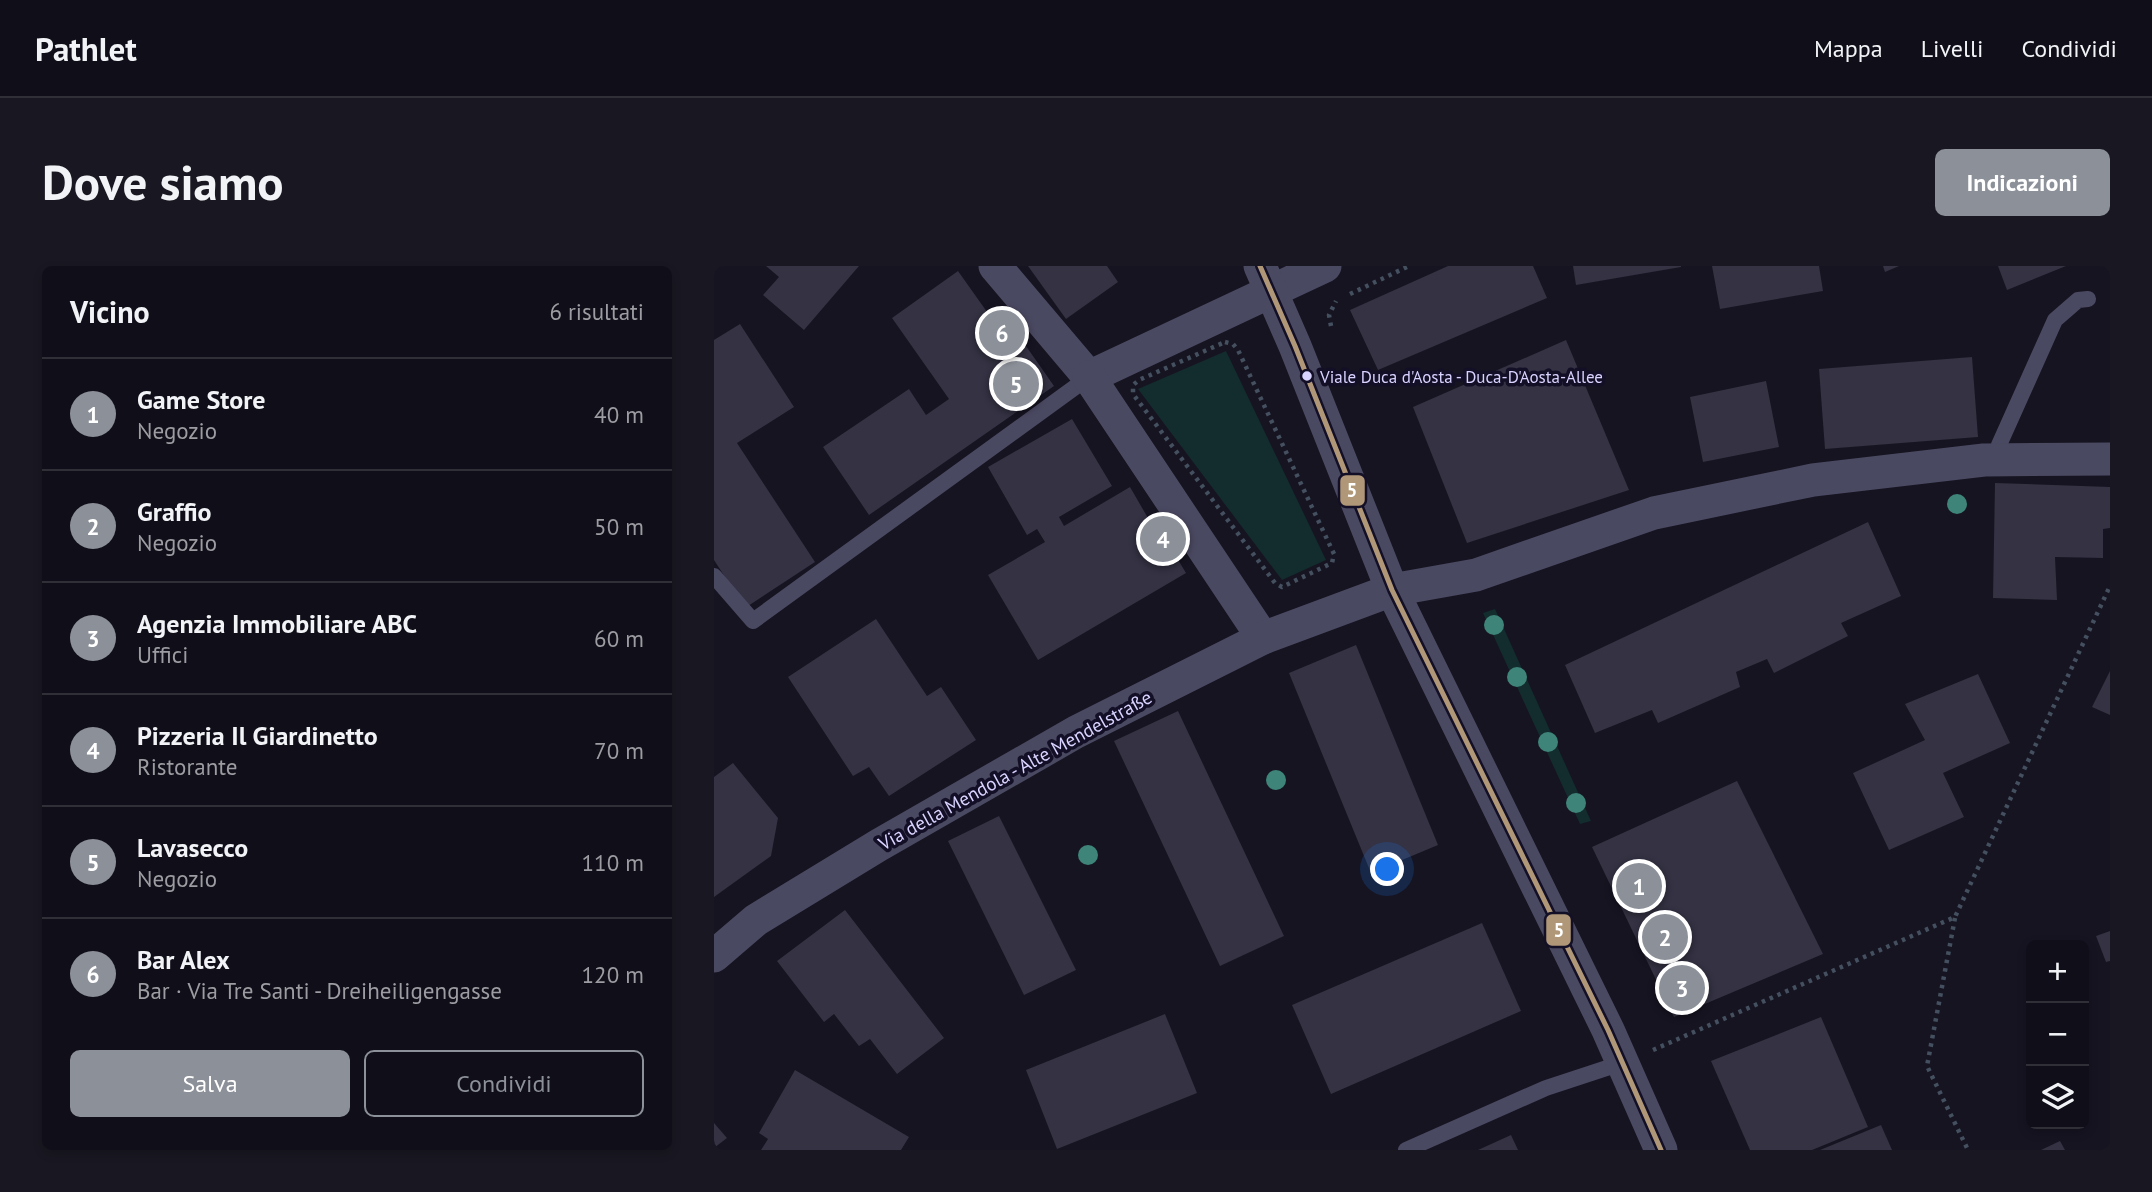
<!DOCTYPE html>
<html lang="it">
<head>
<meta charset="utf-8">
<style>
  body { margin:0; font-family:"PT Sans",sans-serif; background:#191822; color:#f1f3f6 }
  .controls { position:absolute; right:21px; bottom:21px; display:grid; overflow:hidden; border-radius:10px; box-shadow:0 4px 10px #0003 }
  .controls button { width:63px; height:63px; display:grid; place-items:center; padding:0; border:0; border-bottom:2px solid #302f38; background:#100f19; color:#f1f3f6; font:35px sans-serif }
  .you { position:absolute; left:674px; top:604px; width:24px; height:24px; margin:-18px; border:5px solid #fff; border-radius:50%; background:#1a73e8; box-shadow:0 0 0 10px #1a73e833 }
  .badge { display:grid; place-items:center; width:46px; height:46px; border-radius:50%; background:#8c9099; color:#fff; font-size:23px; font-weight:700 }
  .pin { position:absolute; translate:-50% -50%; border:4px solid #fff; box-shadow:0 2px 7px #0006 }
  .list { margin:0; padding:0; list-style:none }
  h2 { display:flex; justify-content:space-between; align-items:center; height:91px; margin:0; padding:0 28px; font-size:30px }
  h2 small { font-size:23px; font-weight:400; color:#9c9ca2 }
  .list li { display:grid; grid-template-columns:46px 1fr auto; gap:21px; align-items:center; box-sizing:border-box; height:112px; padding:0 28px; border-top:2px solid #302f38 }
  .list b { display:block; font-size:26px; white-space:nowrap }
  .list p { margin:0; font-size:23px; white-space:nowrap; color:#9c9ca2 }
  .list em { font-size:23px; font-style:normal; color:#9c9ca2 }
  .actions { display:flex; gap:14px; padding:21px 28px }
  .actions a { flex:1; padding:16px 0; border:2px solid #8c9099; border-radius:10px; text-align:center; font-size:24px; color:#8c9099 }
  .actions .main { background:#8c9099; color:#fff }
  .icon { flex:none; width:38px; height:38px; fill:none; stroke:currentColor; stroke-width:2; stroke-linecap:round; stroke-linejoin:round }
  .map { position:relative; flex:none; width:1396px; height:884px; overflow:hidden; border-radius:10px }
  header { display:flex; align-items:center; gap:42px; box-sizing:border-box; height:98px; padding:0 35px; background:#100f19; border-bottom:2px solid #302f38 }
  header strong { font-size:33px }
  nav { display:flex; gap:38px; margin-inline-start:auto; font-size:24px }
  .intro { display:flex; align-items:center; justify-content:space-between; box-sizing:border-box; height:168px; padding:0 42px }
  h1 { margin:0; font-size:49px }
  .button { padding:18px 32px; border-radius:10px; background:#8c9099; color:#fff; font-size:24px; font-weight:700 }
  main { display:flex; gap:42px; padding:0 42px }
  aside { flex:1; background:#100f19; border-radius:10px; box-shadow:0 4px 10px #0003 }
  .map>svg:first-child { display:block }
  .green { fill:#132c2d }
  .building { fill:#343243 }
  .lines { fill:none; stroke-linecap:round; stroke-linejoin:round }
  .path { stroke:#44505f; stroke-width:4.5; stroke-dasharray:3.5 5; stroke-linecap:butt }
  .lane { stroke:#4a4962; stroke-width:16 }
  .street { stroke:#4a4962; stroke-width:33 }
  .bus-1-casing { stroke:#130f26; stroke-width:10 }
  .bus-1 { stroke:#af9778; stroke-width:5 }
  .tree { fill:#3e8478 }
  .bus-dot { fill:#d9d4ff; stroke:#130f26; stroke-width:2.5 }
  .labels { text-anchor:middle; stroke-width:7; stroke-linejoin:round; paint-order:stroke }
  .bus-label { font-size:17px; fill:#d9d4ff; stroke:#130f26; text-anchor:start }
  .street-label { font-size:19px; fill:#d9d4ff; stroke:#130f26 }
  .line-badge { stroke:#130f26; stroke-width:2.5 }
  .badge-label { font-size:19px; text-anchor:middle; font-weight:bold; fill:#fff }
</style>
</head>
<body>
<header>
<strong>Pathlet</strong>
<nav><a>Mappa</a><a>Livelli</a><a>Condividi</a></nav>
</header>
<div class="intro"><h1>Dove siamo</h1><a class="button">Indicazioni</a></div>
<main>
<aside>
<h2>Vicino<small>6 risultati</small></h2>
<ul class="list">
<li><span class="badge">1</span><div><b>Game Store</b><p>Negozio</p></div><em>40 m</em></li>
<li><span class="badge">2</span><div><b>Graffio</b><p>Negozio</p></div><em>50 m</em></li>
<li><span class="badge">3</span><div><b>Agenzia Immobiliare ABC</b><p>Uffici</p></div><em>60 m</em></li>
<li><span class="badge">4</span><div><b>Pizzeria Il Giardinetto</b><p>Ristorante</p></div><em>70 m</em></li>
<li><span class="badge">5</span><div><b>Lavasecco</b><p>Negozio</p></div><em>110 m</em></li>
<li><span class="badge">6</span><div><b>Bar Alex</b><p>Bar · Via Tre Santi - Dreiheiligengasse</p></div><em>120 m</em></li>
</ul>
<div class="actions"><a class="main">Salva</a><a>Condividi</a></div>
</aside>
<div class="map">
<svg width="1396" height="884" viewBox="0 0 1396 884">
  <rect width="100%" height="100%" fill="#161421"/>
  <g class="green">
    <path d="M512,85L612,294L568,314L424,123Z"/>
    <path d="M781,343L877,555L866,558L769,347Z"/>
  </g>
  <g class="building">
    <path d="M52,0H145L90,64L49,29L65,11Z"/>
    <path d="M314,0H393L404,16L352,53Z"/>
    <path d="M734,0H819L833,32L664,104L636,44Z"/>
    <path d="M859,0H967V1L862,19Z"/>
    <path d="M998,0H1105L1109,25L1006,43Z"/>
    <path d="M1169,0H1185L1171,6Z"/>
    <path d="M1284,0H1352L1293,24Z"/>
    <path d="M244,5L288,67L298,60L340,120L155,249L109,181L195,123L212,149L235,133L178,52Z"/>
    <path d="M26,58L80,141L23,177L101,296L31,342L0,294V74Z"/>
    <path d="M852,74L915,224L753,277L699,141Z"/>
    <path d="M1258,91L1264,171L1111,183L1105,103Z"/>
    <path d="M1052,115L1065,181L989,196L976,131Z"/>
    <path d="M358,153L398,220L345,251L350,260L416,221L456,290L460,287L472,307L324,394L274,309L331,276L323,263L313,269L274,201Z"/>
    <path d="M1281,217L1396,221V262L1389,263V292L1341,291L1343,334L1279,332Z"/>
    <path d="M1154,256L1187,330L1127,357L1134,370L1060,407L1053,393L1022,406L1026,421L944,457L938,444L881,467L851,399Z"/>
    <path d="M162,353L213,430L227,421L262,474L175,530L155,501L139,510L74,411Z"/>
    <path d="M642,379L724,579L657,607L575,407Z"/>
    <path d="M1396,405V449L1378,441Z"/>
    <path d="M1264,408L1296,477L1229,507L1250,551L1175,584L1139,507L1211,474L1191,438Z"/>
    <path d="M464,445L570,670L506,700L400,475Z"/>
    <path d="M19,497L64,552L57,590L0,631V511Z"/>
    <path d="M1023,515L1109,688L960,751L878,581Z"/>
    <path d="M285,550L362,704L310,729L234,575Z"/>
    <path d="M131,644L230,772L183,808L156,773L145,780L120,748L110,756L63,695Z"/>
    <path d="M768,657L807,745L617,828L578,739Z"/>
    <path d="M1396,665V695L1392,696L1382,670Z"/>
    <path d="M451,748L483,827L343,883L312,804Z"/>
    <path d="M1107,751L1154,861L1098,884H1036L997,795Z"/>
    <path d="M81,804L195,871L187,884H47L54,873L45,867Z"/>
    <path d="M0,857L13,872L0,882Z"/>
    <path d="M1167,859L1178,884H1106Z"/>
    <path d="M797,869L804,884H764Z"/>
    <path d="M1346,875L1351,884H1327Z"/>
  </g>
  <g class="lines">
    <g class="path">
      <path d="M636,28L695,0"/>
      <path d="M617,60L615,49L622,35"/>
      <path d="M511,76L519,78L524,84L620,288L618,297L568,321L561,317L419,128V119L425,114Z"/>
      <path d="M1241,652L1213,800L1254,884"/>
      <path d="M939,784L1241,651L1396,320"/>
    </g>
    <g class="lane">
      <path d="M1284,194L1285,179L1341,54L1364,34L1374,33"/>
      <path d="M0,310L39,355L375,111"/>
      <path d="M692,884L832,822L908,797"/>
    </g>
    <g class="street">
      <path d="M281,0L375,111L611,0"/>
      <path d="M546,0L581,80L678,324L894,764L947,884"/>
      <path d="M375,111L549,372"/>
      <path d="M0,690L42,654L165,579L362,466L549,372L678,324L762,309L940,247L1099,214L1270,194L1396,193"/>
    </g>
    <defs>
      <path id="bus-1" d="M546,0L581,80L678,324L894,764L947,884"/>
    </defs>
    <use href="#bus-1" class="bus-1-casing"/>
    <use href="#bus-1" class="bus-1"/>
  </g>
  <g class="tree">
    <circle cx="1243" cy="238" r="10"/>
    <circle cx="780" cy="359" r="10"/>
    <circle cx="803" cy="411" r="10"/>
    <circle cx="834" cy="476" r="10"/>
    <circle cx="562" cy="514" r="10"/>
    <circle cx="862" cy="537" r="10"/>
    <circle cx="374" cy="589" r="10"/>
  </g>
  <circle class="bus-dot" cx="593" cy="110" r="6"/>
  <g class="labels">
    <g class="bus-label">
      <text x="606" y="117">Viale Duca d'Aosta - Duca-D'Aosta-Allee</text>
    </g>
    <g class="street-label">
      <text transform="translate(301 504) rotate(-29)" y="7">Via della Mendola - Alte Mendelstraße</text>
    </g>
  </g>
  <g class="line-badge">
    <rect x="625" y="208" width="27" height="33" rx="7" fill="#af9778"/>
    <rect x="831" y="647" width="27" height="34" rx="7" fill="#af9778"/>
  </g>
  <g class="badge-label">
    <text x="638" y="231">5</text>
    <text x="845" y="671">5</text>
  </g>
</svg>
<div class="controls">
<button>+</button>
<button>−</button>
<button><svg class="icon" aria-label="layers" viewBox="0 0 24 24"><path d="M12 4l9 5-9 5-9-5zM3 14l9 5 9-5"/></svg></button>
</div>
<div class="you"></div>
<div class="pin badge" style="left:925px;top:620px">1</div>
<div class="pin badge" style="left:951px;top:671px">2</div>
<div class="pin badge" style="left:968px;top:722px">3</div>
<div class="pin badge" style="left:449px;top:273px">4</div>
<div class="pin badge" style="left:302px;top:118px">5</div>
<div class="pin badge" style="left:288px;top:67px">6</div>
</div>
</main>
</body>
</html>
